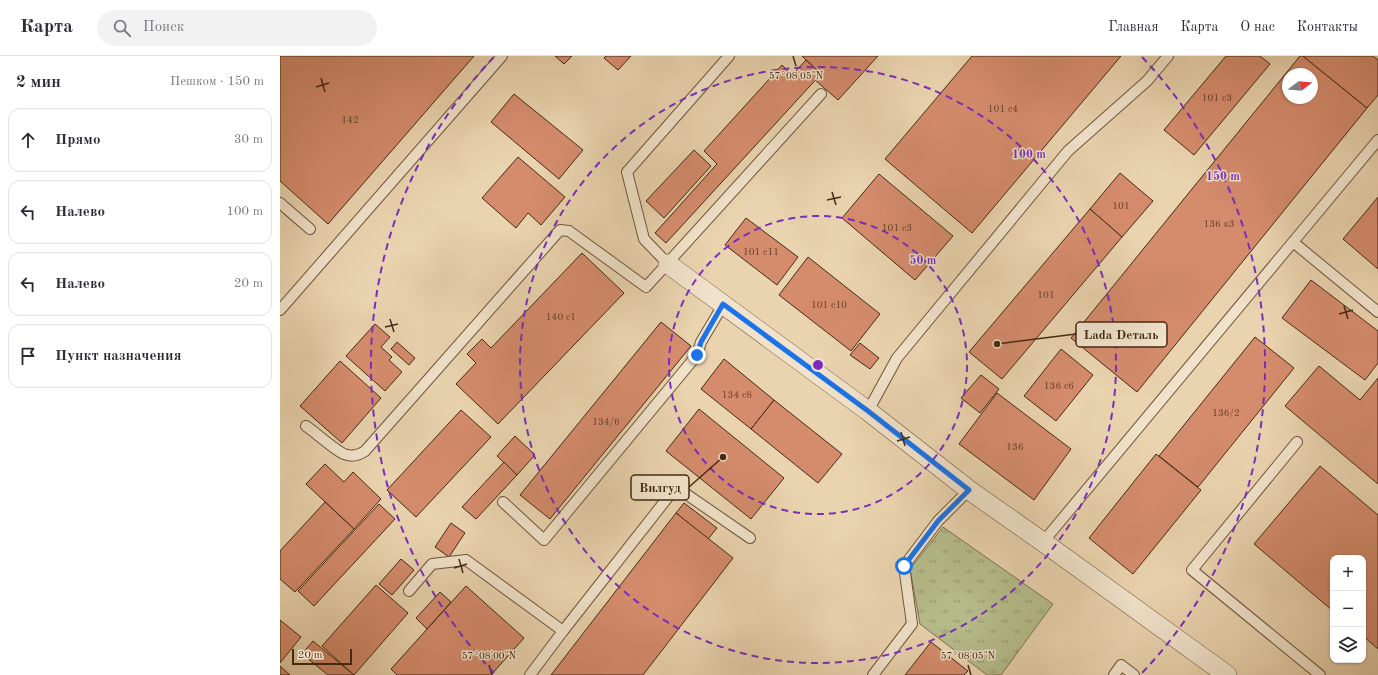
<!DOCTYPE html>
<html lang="ru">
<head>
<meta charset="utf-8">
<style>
  body { margin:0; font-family:"Old Standard TT",serif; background:#f2f2f3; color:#2b2b33 }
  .controls { position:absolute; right:12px; bottom:12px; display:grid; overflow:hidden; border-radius:8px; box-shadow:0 1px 3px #0004 }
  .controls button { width:36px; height:36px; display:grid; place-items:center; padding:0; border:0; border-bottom:1px solid #e1e1e2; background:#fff; color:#2b2b33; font:20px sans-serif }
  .compass { position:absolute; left:1002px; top:12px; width:36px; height:36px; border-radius:50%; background:#fff; box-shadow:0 1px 3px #0004; rotate:74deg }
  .scale { position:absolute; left:12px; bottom:10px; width:60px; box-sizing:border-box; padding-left:4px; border:2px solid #442913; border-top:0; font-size:11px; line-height:14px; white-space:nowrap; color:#442913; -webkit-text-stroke:3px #f1e3cb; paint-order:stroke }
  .stop { position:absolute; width:12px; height:12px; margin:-9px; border:3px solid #1a73e8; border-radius:50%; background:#fff }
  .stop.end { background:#1a73e8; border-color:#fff; box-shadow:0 1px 4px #0008 }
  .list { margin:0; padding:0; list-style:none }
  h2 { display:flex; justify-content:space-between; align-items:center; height:52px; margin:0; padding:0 16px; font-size:17px }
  h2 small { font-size:13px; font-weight:400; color:#7c7c81 }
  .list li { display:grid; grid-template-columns:26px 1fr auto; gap:12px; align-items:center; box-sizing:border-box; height:64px; margin:0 8px 8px; padding:0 8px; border:1px solid #e1e1e2; border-radius:12px }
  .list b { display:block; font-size:15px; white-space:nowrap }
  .list em { font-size:13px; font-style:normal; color:#7c7c81 }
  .icon { flex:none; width:22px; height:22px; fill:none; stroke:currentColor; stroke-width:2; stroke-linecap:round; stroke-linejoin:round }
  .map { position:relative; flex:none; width:1098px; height:619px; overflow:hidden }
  header { display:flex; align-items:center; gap:24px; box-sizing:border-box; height:56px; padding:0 20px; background:#fff; border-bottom:1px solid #e1e1e2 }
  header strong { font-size:19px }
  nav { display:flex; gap:22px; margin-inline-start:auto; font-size:14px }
  .search { width:280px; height:36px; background:#f2f2f3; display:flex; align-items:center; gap:10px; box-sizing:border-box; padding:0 14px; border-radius:22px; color:#7c7c81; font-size:15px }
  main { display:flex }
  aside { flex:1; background:#fff }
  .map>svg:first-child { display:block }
  .park { fill:url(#park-tufts); stroke:#7d734f }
  .building { fill:#d58c6d; stroke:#442913; fill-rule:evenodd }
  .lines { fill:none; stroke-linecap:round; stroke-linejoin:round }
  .lane-casing { stroke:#6e543a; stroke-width:12 }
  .street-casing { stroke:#6e543a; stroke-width:20 }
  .lane { stroke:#f1e3cb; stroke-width:10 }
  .street { stroke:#f1e3cb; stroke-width:19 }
  .route { stroke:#1a73e8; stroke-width:5 }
  .ticks { fill:none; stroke:#442913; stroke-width:1.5 }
  .ring { fill:none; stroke:#7b2cbf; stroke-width:2; stroke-dasharray:7 5 }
  .labels { text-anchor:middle; stroke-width:3; stroke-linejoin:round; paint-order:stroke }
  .number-label { font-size:10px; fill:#68422a }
  .ticks-label { font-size:10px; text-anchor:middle; fill:#442913; stroke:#f1e3cb; stroke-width:3; stroke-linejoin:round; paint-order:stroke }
  .centre { fill:#7b2cbf; stroke:#f1e3cb; stroke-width:2 }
  .ring-label { font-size:12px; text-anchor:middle; font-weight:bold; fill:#7b2cbf; stroke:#f1e3cb; stroke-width:3; stroke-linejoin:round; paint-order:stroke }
  .leader { fill:none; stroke:#442913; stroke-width:1.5 }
  .callout-dot { fill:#442913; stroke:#f1e3cb; stroke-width:1.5 }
  .callout { fill:#f1e3cb; stroke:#442913; stroke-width:1.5 }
  .callout-label { font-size:13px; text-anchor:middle; font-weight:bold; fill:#442913 }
</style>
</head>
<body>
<header>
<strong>Карта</strong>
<div class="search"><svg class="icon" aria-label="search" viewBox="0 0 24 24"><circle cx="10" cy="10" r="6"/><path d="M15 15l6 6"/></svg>Поиск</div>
<nav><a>Главная</a><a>Карта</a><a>О нас</a><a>Контакты</a></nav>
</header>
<main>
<aside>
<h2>2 мин<small>Пешком · 150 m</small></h2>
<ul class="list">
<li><svg class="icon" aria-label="ahead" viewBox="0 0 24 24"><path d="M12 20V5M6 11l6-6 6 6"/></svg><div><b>Прямо</b></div><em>30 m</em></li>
<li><svg class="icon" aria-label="left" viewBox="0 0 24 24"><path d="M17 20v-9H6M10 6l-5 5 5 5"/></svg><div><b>Налево</b></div><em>100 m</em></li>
<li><svg class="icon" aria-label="left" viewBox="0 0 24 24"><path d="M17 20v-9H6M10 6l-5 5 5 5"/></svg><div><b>Налево</b></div><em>20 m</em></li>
<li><svg class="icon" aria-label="arrive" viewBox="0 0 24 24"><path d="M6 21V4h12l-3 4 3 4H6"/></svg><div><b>Пункт назначения</b></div></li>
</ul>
</aside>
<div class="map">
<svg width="1098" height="619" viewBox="0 0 1098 619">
  <defs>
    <pattern id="park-tufts" width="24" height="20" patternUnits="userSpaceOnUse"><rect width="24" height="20" fill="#b6bd8b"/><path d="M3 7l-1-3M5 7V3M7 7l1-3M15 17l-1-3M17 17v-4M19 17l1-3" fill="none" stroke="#969a70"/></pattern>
  </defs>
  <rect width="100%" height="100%" fill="#ead4af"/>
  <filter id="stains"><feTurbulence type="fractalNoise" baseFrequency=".005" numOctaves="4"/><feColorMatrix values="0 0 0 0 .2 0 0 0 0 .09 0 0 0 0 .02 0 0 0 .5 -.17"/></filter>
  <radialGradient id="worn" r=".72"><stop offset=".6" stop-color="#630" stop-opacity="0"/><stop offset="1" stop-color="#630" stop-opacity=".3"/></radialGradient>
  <path class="park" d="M663,471L773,548L721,619H707L640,568L630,513Z"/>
  <g class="building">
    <path d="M0,0H194L48,168L0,125Z"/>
    <path d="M275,0H292L284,8Z"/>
    <path d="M326,0H351L338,14L324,2Z"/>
    <path d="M522,0H598L558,44L535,24L541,18Z"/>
    <path d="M692,0H841L692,177L605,103Z"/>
    <path d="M946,0H980L990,8L914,99L884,74Z"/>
    <path d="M1020,0H1023L1087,52L857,336L791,282ZM1008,18H1032V42H1008Z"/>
    <path d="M1023,0H1093L1098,4V39L1087,52Z"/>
    <path d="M526,4L541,18L386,187L375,177L437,108L424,95L502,9L512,19Z"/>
    <path d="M234,38L303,94L279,123L211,66Z"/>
    <path d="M414,94L431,110L384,162L366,145Z"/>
    <path d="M238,101L285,141L261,169L248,157L236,172L202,142Z"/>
    <path d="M840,117L873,145L842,181L810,153Z"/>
    <path d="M599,118L673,180L635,224L562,162Z"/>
    <path d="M1098,141V213L1063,183Z"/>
    <path d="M810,153L842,181L722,323L689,296Z"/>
    <path d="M466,162L518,201L497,229L445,189Z"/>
    <path d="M302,197L344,237L218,368L176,328L196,307L187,298L202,283L211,292Z"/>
    <path d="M528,201L600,258L571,295L499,239Z"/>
    <path d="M1031,224L1098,275V307L1085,324L1002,262Z"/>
    <path d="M381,266L411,290L270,463L240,439Z"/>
    <path d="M95,268L110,281L101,291L112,301L109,304L122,316L105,335L66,300Z"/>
    <path d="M975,281L1014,312L918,431L879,400Z"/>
    <path d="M117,286L135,302L129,309L111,293Z"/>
    <path d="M580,287L599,302L590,313L570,299Z"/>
    <path d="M781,293L813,319L776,365L744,340Z"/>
    <path d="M444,303L494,344L471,373L421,333Z"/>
    <path d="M60,305L101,342L62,387L20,350Z"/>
    <path d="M1039,310L1080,344L1098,322V428L1005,350Z"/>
    <path d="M701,319L719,333L700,357L681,342Z"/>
    <path d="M717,337L791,393L754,444L679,388Z"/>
    <path d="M494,344L562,398L538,427L471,373Z"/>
    <path d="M419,353L504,422L471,463L386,395Z"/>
    <path d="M181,354L211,381L136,461L107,434Z"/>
    <path d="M235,380L255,399L237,419L217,400Z"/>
    <path d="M876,398L921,434L853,518L809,482Z"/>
    <path d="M224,406L237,419L196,463L182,451Z"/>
    <path d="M45,408L64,426L73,416L101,443L74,473L26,428Z"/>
    <path d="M1040,410L1098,459V593L1083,580V502H1053V555L974,488Z"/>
    <path d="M45,446L74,473L15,536L0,523V495Z"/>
    <path d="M404,447L437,472L428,483L396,457Z"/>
    <path d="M99,448L115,463L34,550L18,535Z"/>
    <path d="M396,457L453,502L363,619H271Z"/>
    <path d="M171,467L185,477L169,501L155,491Z"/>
    <path d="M121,503L134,514L112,539L99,528Z"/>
    <path d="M96,529L128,557L74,619L42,590Z"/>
    <path d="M186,530L244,582L211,619H117L111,613Z"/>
    <path d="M160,536L171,546L147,573L136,562Z"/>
    <path d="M0,564L21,581L0,607Z"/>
    <path d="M33,585L74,619H75H48L22,598Z"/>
    <path d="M651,586L688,615L684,619H625Z"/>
    <path d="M0,610L10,619H0Z"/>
  </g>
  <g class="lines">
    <defs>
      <g id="lane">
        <path d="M0,147L30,173"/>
        <path d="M1013,186L1098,84"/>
        <path d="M388,208L364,183L347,116L449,0"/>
        <path d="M0,254L222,0"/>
        <path d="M588,355L617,302L788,95L867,25L888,0"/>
        <path d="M26,370C35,376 56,395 64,398C71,401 79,399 85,395L280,174L289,175L366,231L541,38"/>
        <path d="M1017,386L912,514L1040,619"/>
        <path d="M223,446L264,484L417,299L421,286L443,249"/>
        <path d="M763,486L1013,186L1098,256"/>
        <path d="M129,535L152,508L186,504L283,575L250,619"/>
        <path d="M283,575L396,431L470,482"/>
        <path d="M593,619L632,568L624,510L658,465L689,434"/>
        <path d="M834,619L841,609L854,619"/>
      </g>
      <path id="street" d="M388,208L588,355L689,434L763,486L947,619"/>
    </defs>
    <use href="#lane" class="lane-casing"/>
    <use href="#street" class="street-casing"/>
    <use href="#lane" class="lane"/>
    <use href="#street" class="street"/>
  </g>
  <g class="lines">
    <path class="route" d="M417,299L421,286L443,248L588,355L689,434L658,465L624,510"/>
  </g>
  <path class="ticks" d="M513,0L516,10M41,22L45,36M36,31L49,27M552,136L556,149M547,144L561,141M1064,250L1068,263M1059,258L1073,254M110,263L114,276M105,271L118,268M621,376L625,390M617,385L630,381M179,503L183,517M174,512L187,508M209,609L212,619M688,609L691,619"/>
  <g class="ring">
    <circle cx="538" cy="309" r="149"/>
    <circle cx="538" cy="309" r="298"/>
    <path d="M214 617A447 447 0 0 1 214 1M862 1A447 447 0 0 1 862 617"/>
  </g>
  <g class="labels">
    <g class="number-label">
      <text x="937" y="45">101 с3</text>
      <text x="723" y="56">101 с4</text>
      <text x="70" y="67">142</text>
      <text x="841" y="153">101</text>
      <text x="939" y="171">136 к3</text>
      <text x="617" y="175">101 с3</text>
      <text x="481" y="199">101 с11</text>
      <text x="766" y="242">101</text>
      <text x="549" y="252">101 с10</text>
      <text x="281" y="264">140 с1</text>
      <text x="779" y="333">136 с6</text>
      <text x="457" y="342">134 с8</text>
      <text x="946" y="360">136/2</text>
      <text x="326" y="369">134/6</text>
      <text x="735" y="394">136</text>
    </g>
  </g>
  <g class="ticks-label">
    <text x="516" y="23">57°08'05"N</text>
    <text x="209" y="603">57°08'00"N</text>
    <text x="688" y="603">57°08'05"N</text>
  </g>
  <circle cx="538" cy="309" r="6" class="centre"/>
  <g class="ring-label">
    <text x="749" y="102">100 m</text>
    <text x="943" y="124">150 m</text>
    <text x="643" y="208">50 m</text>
  </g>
  <path class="leader" d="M717 288L796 278M443 401L409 431"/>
  <g class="callout-dot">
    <circle cx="717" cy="288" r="4"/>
    <circle cx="443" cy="401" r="4"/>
  </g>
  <g class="callout">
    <rect x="796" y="266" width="91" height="25" rx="4"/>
    <rect x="351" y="419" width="58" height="25" rx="4"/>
  </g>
  <g class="callout-label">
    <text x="841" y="283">Lada Dеталь</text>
    <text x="380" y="436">Вилгуд</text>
  </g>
  <rect width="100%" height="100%" filter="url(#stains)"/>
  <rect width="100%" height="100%" fill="url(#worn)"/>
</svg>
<div class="controls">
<button>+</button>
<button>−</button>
<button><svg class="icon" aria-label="layers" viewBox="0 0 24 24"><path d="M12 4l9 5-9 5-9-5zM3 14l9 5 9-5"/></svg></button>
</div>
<svg class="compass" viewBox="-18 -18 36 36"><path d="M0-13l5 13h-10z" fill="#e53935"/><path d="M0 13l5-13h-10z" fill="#7c7c81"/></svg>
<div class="scale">20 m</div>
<div class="stop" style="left:624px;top:510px"></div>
<div class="stop end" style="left:417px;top:299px"></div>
</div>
</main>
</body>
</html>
